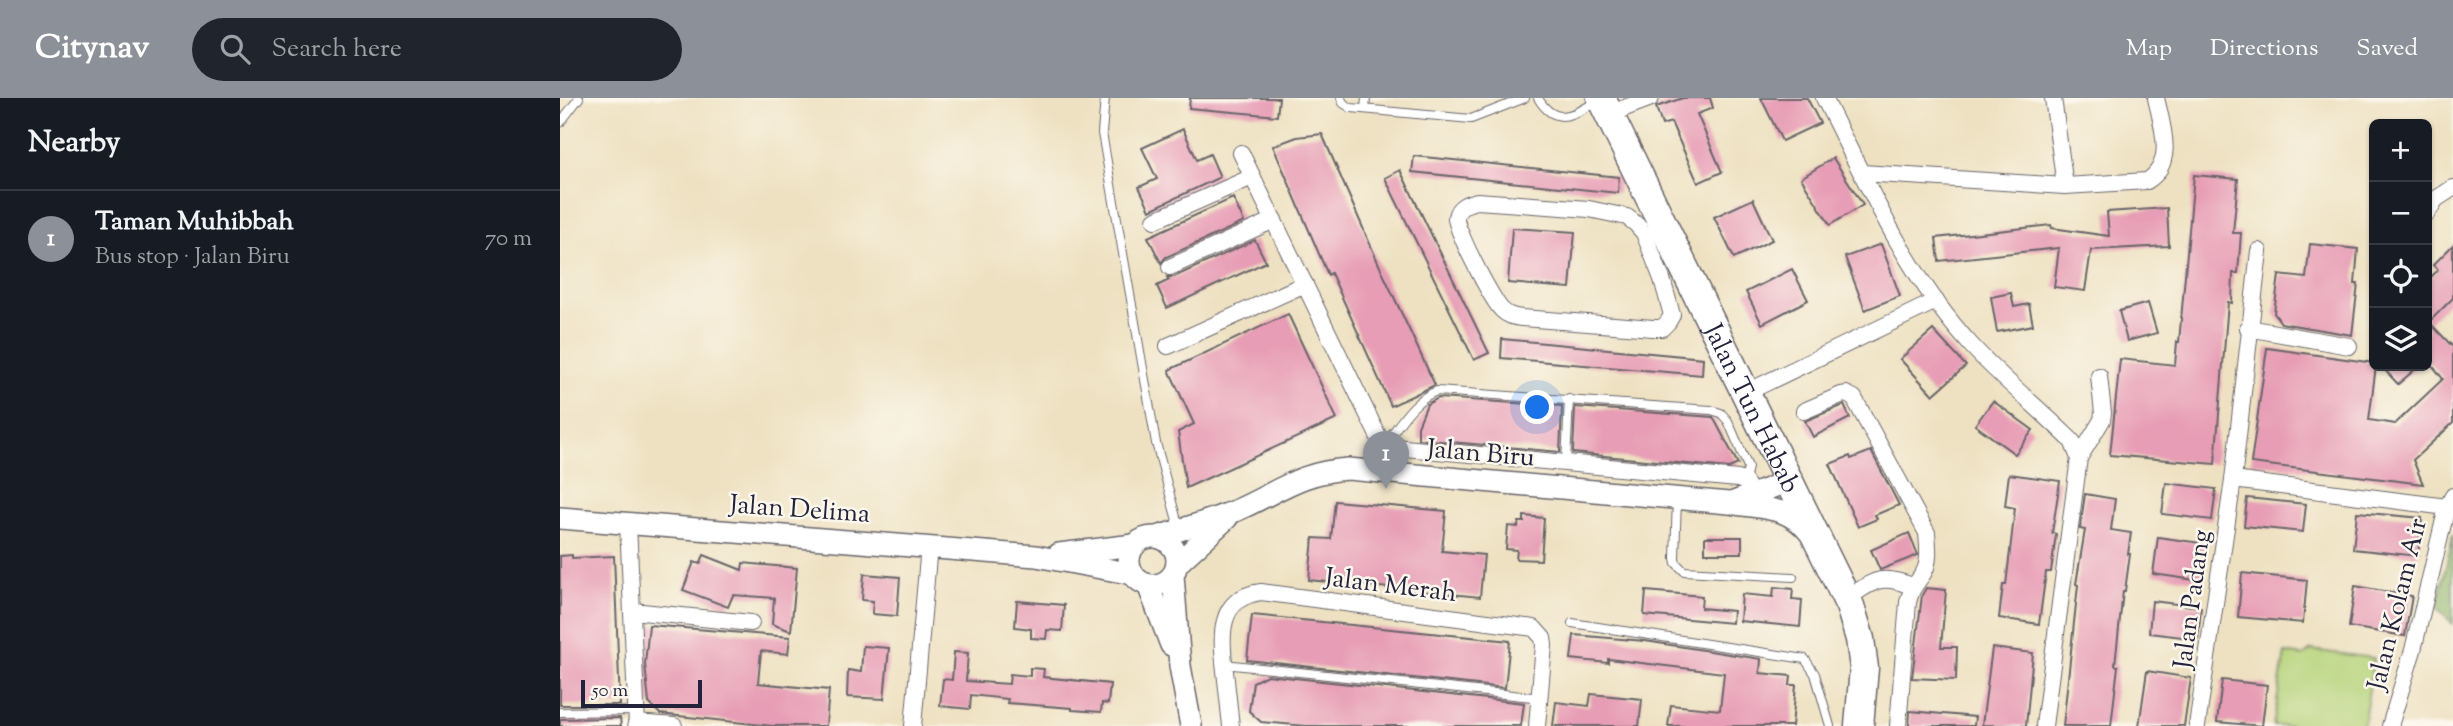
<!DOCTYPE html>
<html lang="en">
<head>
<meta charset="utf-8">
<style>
  body { margin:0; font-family:"Sorts Mill Goudy",serif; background:#20242c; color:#f1f3f6 }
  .controls { position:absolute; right:21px; top:21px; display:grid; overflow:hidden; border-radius:10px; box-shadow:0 2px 5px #0004 }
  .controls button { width:63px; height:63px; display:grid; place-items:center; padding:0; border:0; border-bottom:2px solid #363941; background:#171b24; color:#f1f3f6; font:35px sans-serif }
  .scale { position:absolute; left:21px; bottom:18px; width:121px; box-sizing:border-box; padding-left:7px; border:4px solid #22223b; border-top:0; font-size:19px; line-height:24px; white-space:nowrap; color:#22223b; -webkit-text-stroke:5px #fbf7ec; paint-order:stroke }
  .you { position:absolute; left:978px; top:310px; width:24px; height:24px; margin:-18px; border:5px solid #fff; border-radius:50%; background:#1a73e8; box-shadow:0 0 0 10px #1a73e833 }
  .badge { display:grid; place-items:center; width:46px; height:46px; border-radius:50%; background:#8c9099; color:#fff; font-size:23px; font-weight:700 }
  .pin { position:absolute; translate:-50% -58px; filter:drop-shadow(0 2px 4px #0008) }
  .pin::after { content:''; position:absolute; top:37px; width:24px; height:21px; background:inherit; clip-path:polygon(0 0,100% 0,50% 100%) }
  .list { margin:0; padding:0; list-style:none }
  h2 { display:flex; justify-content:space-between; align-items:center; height:91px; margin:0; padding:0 28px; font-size:30px }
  h2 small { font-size:23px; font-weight:400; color:#9ea1a6 }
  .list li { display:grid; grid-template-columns:46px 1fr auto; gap:21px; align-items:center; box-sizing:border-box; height:98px; padding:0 28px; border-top:2px solid #363941 }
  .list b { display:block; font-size:26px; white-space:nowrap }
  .list p { margin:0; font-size:23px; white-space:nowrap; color:#9ea1a6 }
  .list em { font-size:23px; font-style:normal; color:#9ea1a6 }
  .icon { flex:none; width:38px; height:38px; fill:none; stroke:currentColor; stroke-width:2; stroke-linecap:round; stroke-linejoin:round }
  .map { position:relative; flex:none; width:1893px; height:628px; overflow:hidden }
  header { display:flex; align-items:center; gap:42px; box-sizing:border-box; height:98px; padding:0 35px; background:#8c9099; color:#fff }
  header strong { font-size:33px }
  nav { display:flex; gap:38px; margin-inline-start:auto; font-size:24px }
  .search { width:490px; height:63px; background:#20242c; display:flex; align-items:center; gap:18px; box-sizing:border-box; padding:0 24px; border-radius:38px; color:#9ea1a6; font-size:26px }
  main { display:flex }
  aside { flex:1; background:#171b24 }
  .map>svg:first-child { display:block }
  .green { fill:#b5d379; stroke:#6c7a5a; stroke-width:2 }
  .forest { fill:#90b569; stroke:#596c52; stroke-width:2 }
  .building { fill:#e79db5 }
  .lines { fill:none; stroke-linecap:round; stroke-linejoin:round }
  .lane-casing { stroke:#69656a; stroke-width:10 }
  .street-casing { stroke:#69656a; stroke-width:18 }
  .secondary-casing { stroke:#69656a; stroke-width:24 }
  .highway-casing { stroke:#69656a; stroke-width:31 }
  .lane { stroke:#fff; stroke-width:8 }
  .street { stroke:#fff; stroke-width:16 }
  .secondary { stroke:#fff; stroke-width:21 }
  .highway { stroke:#fff; stroke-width:28 }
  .labels { text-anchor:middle; stroke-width:5; stroke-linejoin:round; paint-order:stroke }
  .street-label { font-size:26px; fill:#22223b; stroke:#fbf7ec }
</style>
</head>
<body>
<header>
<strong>Citynav</strong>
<div class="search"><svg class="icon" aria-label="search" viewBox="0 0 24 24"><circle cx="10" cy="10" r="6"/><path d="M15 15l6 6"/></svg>Search here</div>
<nav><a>Map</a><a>Directions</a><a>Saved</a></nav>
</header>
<main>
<aside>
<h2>Nearby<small></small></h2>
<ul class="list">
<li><span class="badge">1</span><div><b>Taman Muhibbah</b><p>Bus stop · Jalan Biru</p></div><em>70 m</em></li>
</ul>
</aside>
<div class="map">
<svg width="1893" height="628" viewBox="0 0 1893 628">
  <rect width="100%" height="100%" fill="#fbf7ec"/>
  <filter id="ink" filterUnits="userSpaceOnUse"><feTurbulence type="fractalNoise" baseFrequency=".0143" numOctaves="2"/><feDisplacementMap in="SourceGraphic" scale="14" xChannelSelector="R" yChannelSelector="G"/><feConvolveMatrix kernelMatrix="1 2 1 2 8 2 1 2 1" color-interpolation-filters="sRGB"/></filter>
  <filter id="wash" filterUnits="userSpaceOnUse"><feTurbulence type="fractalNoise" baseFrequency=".00686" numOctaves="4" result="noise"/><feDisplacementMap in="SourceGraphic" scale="28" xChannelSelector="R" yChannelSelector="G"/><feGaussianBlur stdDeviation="1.57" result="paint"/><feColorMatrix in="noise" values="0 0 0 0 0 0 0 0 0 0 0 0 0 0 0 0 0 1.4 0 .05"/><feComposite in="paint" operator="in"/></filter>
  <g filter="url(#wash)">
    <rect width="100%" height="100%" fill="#eee1c1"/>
    <path class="green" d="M1751,552L1814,560L1803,628H1713L1725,555L1743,558Z"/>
    <path class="forest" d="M1893,437V526L1877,509Z"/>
    <g id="blocks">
      <g class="building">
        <path d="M630,0H719L717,18L629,10Z"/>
        <path d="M1123,0H1150L1153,10L1137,16L1162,74L1138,85L1111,24L1102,27L1096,9Z"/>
        <path d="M1201,0H1247L1260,25L1222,43Z"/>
        <path d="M623,31L637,62L650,56L660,79L590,112L579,89L597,81L582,50Z"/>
        <path d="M762,36L820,169L875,287L831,308L771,175L768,177L713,48L737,39Z"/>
        <path d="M854,58L1059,79L1058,95L852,74Z"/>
        <path d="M1273,60L1303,107L1270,127L1241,80Z"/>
        <path d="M840,72L929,255L914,262L825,80Z"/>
        <path d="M1634,77L1678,81L1673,135H1681L1678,175H1673L1672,205L1668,204L1655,366L1550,357L1560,261L1615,267L1617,244H1619Z"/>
        <path d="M673,100L684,124L606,159L601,165L588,139Z"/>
        <path d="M1193,101L1212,142L1174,160L1154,119Z"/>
        <path d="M1607,110L1609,148L1531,152L1525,193L1494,189L1499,150L1379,163L1376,140L1491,127L1492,130L1549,138L1547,114Z"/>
        <path d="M952,130L1015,134L1010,190L948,185Z"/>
        <path d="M695,142L706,164L607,210L597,188L609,182L607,179H614Z"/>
        <path d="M1321,146L1340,198L1305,212L1285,159Z"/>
        <path d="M1750,146L1798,151L1795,186H1798L1792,237L1721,225L1714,215L1719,177L1746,180Z"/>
        <path d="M1893,147V200L1869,224L1893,249V325L1853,362L1863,386L1691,365L1707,250L1814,265L1816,268L1809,322L1835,326L1883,281L1867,261V183L1878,172L1873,167Z"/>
        <path d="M1232,171L1248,202L1202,226L1186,194Z"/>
        <path d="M1451,195L1454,209L1469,206L1473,227L1437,234L1431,199Z"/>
        <path d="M1588,205L1597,235L1567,243L1559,213Z"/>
        <path d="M728,216L777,321L626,390L618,334L634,326L609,272Z"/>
        <path d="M1373,232L1406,268L1373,297L1340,261Z"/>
        <path d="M942,241L1143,260L1142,277L941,260Z"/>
        <path d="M1821,268H1859L1838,286Z"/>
        <path d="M878,300L1002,308L1000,354L858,341V328L867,306Z"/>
        <path d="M1433,303L1473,332L1455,356L1415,327Z"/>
        <path d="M1284,307L1290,320L1253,339L1245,323Z"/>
        <path d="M1015,309L1153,319L1178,366L1169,370L1013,355Z"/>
        <path d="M1311,353L1339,407L1315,417L1317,421L1298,429L1270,366L1290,358L1291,361Z"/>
        <path d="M1449,376L1500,383L1492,435L1496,436L1491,474H1486L1479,526L1439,520L1443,487H1446L1455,410L1445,408Z"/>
        <path d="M1606,385L1656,391L1652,422L1602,416Z"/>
        <path d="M1525,396L1555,401L1551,432L1571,435L1568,456H1570L1565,493H1563L1555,567L1558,568L1551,628H1503L1518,487L1516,486L1525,432L1520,431Z"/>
        <path d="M1687,400L1746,406L1743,434L1684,428Z"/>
        <path d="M775,403L886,413L882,453L924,457L920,499L749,482L753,440L771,441Z"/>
        <path d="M1797,414L1862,420L1858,458L1793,451Z"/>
        <path d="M964,418L984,420L981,462L956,461L957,452L946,451L948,428L958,429L959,424H964Z"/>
        <path d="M1349,435L1358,457L1320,472L1311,452Z"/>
        <rect x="1145" y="439" width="37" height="16"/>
        <path d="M1598,439L1648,446L1642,483L1593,476Z"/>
        <path d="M12,457V460L54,458L60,607H0V458Z"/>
        <path d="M144,457L182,472L183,465L237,470L231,533L212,526L214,500L173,497L168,509L123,492L134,464L140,466Z"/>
        <path d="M1682,475L1747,482L1743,525L1678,519Z"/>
        <path d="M304,476L340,479L337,518L312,516L313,503L302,502Z"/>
        <path d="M1795,488L1852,498L1845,538L1789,529Z"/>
        <path d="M1214,489L1233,491L1232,501L1242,502L1240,529L1180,523L1182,496L1213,499Z"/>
        <path d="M1366,490L1386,492L1381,549H1397L1396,582L1352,580L1362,497Z"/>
        <path d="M1086,493L1142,498L1141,510L1173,513L1172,525L1084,517Z"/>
        <path d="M457,503L504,507L502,533L487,532L486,541L471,540V531L455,529Z"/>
        <path d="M1592,503L1641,509L1638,541L1589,535Z"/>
        <path d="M692,517L950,543L945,590L687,562Z"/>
        <path d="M89,527L230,539L228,556L201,553L198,585L269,592L266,628H213L100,616L89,605L85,566Z"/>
        <path d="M1014,537L1085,543L1201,561L1200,575L1231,578L1230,587H1236L1232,628H1108L1111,607L1160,612L1164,575L1048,561V565L1011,561Z"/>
        <path d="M303,548L329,550L324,601L287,599L288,572L301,574Z"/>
        <path d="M1432,550L1473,555L1466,628L1422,627Z"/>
        <path d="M394,554L408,555L406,583L449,586L450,576L470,578V570L484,571L483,579L550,586L548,606L542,605L541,614L512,612V610L447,605L448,601L411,597L410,611L380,608L383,581L392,582Z"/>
        <path d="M1587,573L1631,580L1624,628H1579Z"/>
        <path d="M707,577L964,605L961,628H746L701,624L689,613L693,584Z"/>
        <path d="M1662,582L1707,587L1702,628L1657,624Z"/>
        <path d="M1031,596L1082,601L1079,628H993L996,604L1029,608Z"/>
        <path d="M1350,613L1415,619L1414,628H1349Z"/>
        <path d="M60,620L61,628H0V621Z"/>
      </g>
    </g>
  </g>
  <g filter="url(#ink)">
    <use href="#blocks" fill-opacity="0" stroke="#69656a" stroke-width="2"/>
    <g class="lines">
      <defs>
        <g id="lane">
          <path d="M545,0L542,35L596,345L619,430"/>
          <path d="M781,0L783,5L791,10L911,21L965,0"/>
          <path d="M978,0C995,29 1013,17 1036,4"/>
          <path d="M805,11L806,0"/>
          <path d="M0,25L19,0"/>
          <path d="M823,348C838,329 853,301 877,293L1151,312L1161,315L1168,323L1188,369L1185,384"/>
          <path d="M1006,365L1009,301"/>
          <path d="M1117,400L1115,460L1116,465L1124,473L1233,479"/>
          <path d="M1012,525L1245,561L1255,576L1270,628"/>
          <path d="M664,566L981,600"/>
          <path d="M0,614L76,613"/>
        </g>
        <g id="street">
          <path d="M1264,0C1307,85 1346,176 1411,247C1442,281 1479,310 1512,343L1519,360L1484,628"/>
          <path d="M1493,0L1505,88"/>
          <path d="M1049,16L1091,0"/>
          <path d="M681,55L823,348L839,375"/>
          <path d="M1302,75L1505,88L1587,83C1616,65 1602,28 1596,0"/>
          <path d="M917,103L1029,111L1067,119L1076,126L1084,135L1102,181L1112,217L1108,224L1102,230H1093L962,220C954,219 948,218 942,212C933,204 894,129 896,119C898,108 908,105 917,103Z"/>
          <path d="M1867,115L1876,101L1893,90"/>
          <path d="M595,122L692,79"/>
          <path d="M610,169L714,122"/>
          <path d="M1688,230L1789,248"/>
          <path d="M608,248L745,186"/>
          <path d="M1185,295L1376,203"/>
          <path d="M1244,313L1281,297L1286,296L1294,300L1367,435C1368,448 1370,463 1364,474C1356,487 1352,488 1348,504L1338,628"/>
          <path d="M823,348L1178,381L1185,384L1194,398"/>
          <path d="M1519,360L1542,322L1543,315L1539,278"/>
          <path d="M1673,382L1887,409"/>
          <path d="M68,425L77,628"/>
          <path d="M1286,501C1314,483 1319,475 1352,488"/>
          <path d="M72,513L191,525"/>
          <path d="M76,625L114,628"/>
          <path d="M353,628L369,448"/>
          <path d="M671,628C669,610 667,591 665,573C661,538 657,500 701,494L974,530L983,540L984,547L977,628"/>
          <path d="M1637,628L1673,382L1699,153"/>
          <path d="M1830,628L1853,552L1887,409L1893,398"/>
        </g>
        <g id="secondary">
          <path d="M1174,404L1218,387L1223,372"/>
          <path d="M0,420L476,458L573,476"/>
          <path d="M597,439C623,431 650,423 675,413C717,395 739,374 788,371L1169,405C1203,411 1227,407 1250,435"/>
          <circle cx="593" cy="463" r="24"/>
          <path d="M499,456L574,447"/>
          <path d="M617,466L667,420"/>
          <path d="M613,477L620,568L631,628"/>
          <path d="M588,487L611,547"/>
        </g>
        <g id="highway">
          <path id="s1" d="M1041,0L1290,508L1300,541L1304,570L1299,628"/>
        </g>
      </defs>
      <use href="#lane" class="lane-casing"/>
      <use href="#street" class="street-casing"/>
      <use href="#secondary" class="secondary-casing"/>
      <use href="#highway" class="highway-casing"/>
      <use href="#lane" class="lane"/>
      <use href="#street" class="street"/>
      <use href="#secondary" class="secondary"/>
      <use href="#highway" class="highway"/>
    </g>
  </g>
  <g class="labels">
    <g class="street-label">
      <text dy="9" stroke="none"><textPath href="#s1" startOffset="345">Jalan Tun Habab</textPath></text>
      <text transform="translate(921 354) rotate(5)" y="9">Jalan Biru</text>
      <text transform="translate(240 410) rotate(4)" y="9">Jalan Delima</text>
      <text transform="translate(831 486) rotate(7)" y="9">Jalan Merah</text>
      <text transform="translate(1631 501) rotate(-82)" y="9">Jalan Padang</text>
      <text transform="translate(1836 506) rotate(-76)" y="9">Jalan Kolam Air</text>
    </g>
  </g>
</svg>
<div class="controls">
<button>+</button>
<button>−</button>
<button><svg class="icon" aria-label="locate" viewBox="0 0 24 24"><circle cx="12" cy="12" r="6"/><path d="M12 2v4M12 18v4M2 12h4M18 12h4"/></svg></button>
<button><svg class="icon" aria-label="layers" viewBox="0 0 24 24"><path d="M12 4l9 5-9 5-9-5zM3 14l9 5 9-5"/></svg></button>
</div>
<div class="scale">50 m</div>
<div class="you"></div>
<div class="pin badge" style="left:826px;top:391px">1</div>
</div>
</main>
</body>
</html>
